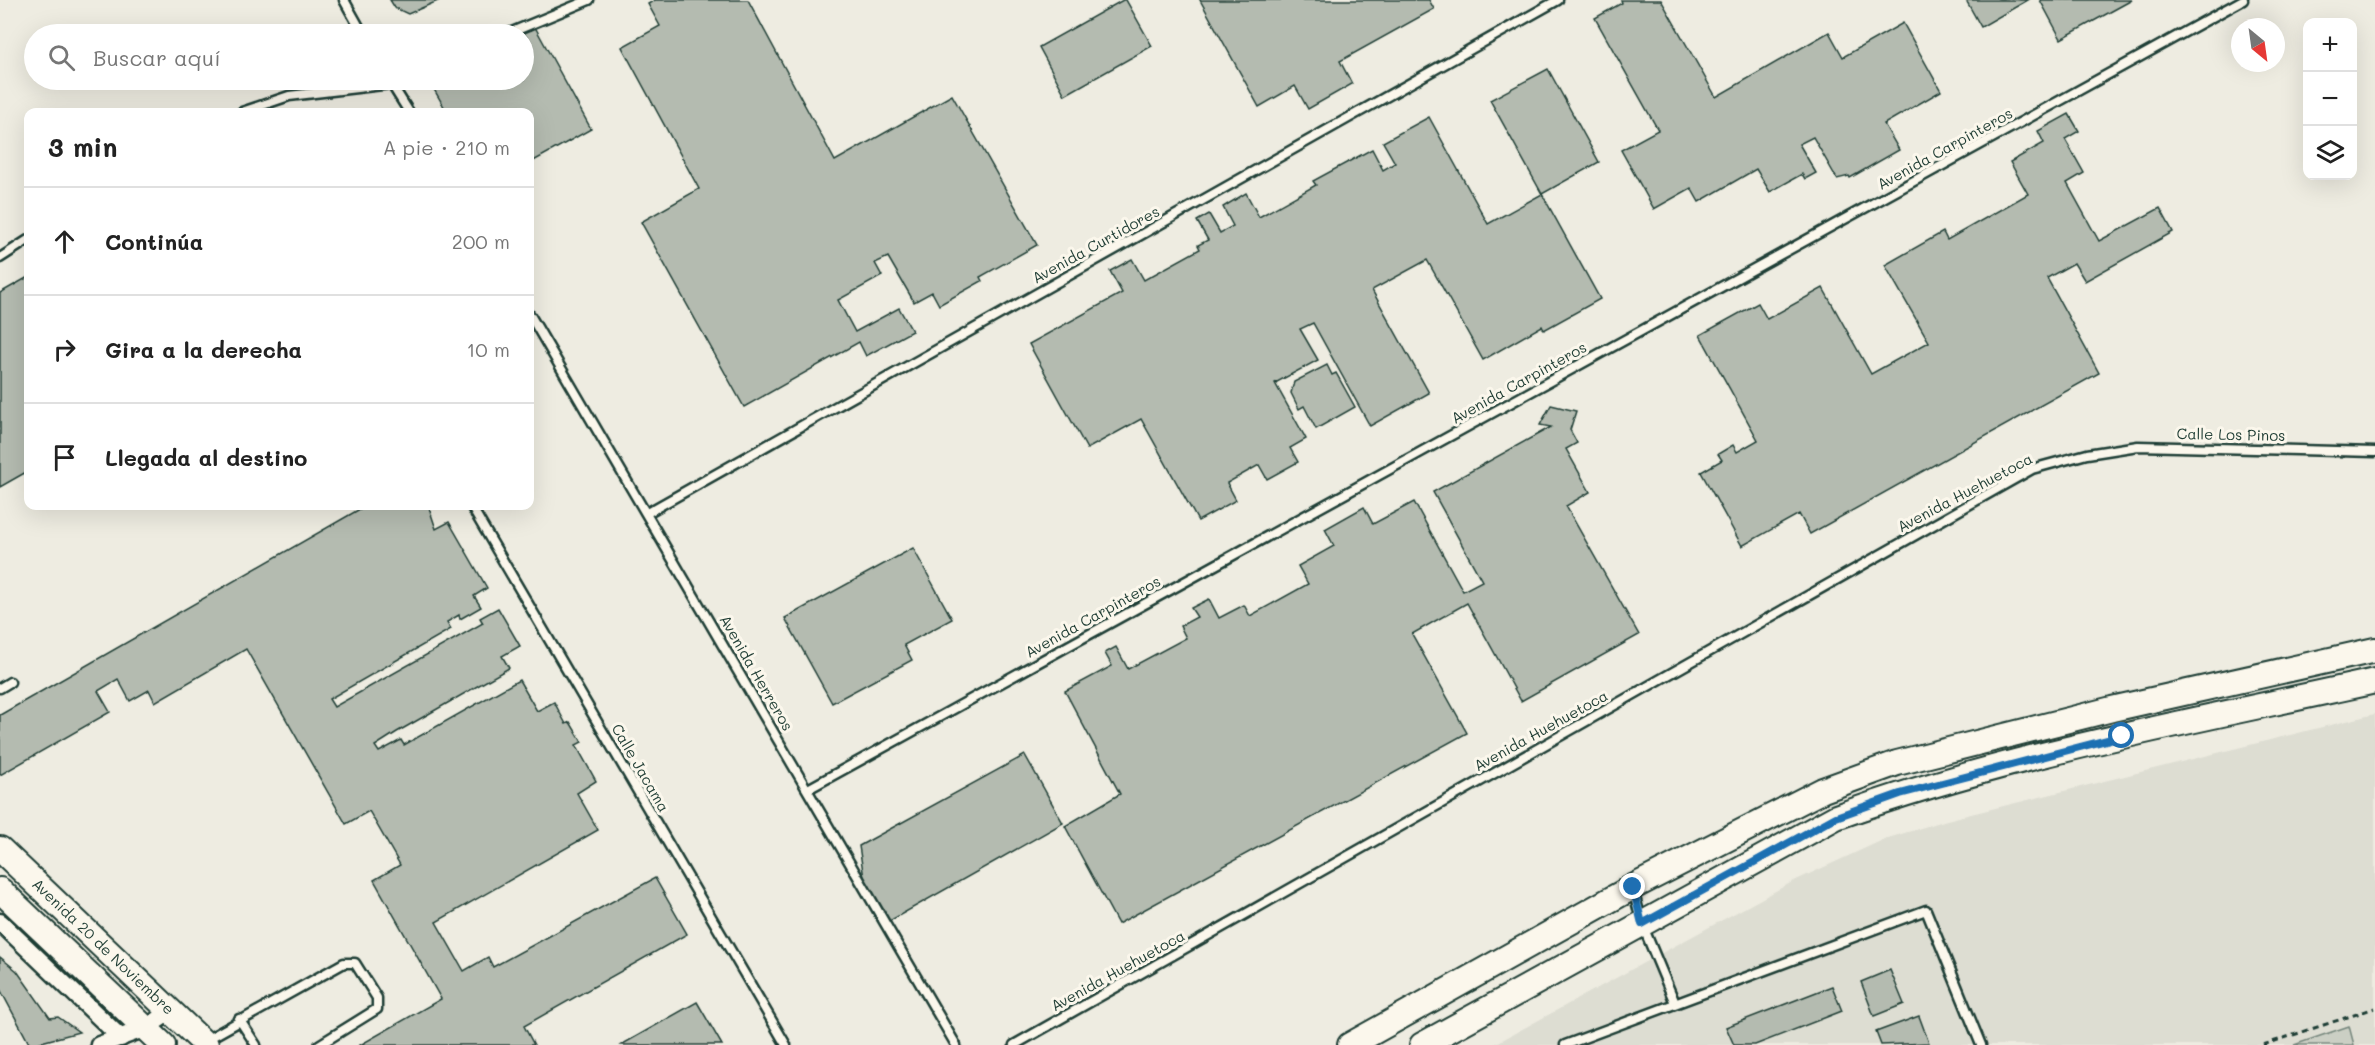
<!DOCTYPE html>
<html lang="es">
<head>
<meta charset="utf-8">
<style>
  body { margin:0; font-family:Mali,sans-serif; background:#f2f2f2; color:#222 }
  .controls { position:absolute; right:18px; top:18px; display:grid; overflow:hidden; border-radius:12px; box-shadow:0 6px 24px #0002 }
  .controls button { width:54px; height:54px; display:grid; place-items:center; padding:0; border:0; border-bottom:2px solid #e0e0e0; background:#fff; color:#222; font:30px sans-serif }
  .compass { position:absolute; left:2231px; top:18px; width:54px; height:54px; border-radius:50%; background:#fff; box-shadow:0 6px 24px #0002; rotate:151deg }
  .stop { position:absolute; width:18px; height:18px; margin:-14px; border:4px solid #1f6fb2; border-radius:50%; background:#fff }
  .stop.end { background:#1f6fb2; border-color:#fff; box-shadow:0 2px 6px #0008 }
  .list { margin:0; padding:0; list-style:none }
  h2 { display:flex; justify-content:space-between; align-items:center; height:78px; margin:0; padding:0 24px; font-size:26px }
  h2 small { font-size:20px; font-weight:400; color:#767676 }
  .list li { display:grid; grid-template-columns:39px 1fr auto; gap:18px; align-items:center; box-sizing:border-box; height:108px; padding:0 24px; border-top:2px solid #e0e0e0 }
  .list b { display:block; font-size:22px; white-space:nowrap }
  .list em { font-size:20px; font-style:normal; color:#767676 }
  .icon { flex:none; width:33px; height:33px; fill:none; stroke:currentColor; stroke-width:2; stroke-linecap:round; stroke-linejoin:round }
  .map { position:relative; flex:none; width:2375px; height:1045px; overflow:hidden }
  .search { position:absolute; background:#fff; box-shadow:0 6px 24px #0002; left:24px; top:24px; width:510px; height:66px; display:flex; align-items:center; gap:15px; box-sizing:border-box; padding:0 21px; border-radius:33px; color:#767676; font-size:22px }
  .panel { position:absolute; background:#fff; box-shadow:0 6px 24px #0002; left:24px; top:108px; width:510px; height:402px; border-radius:12px }
  .map>svg:first-child { display:block }
  .built { fill:#ddddd2 }
  .green { fill:#cbcfc4; stroke:#75867c; stroke-width:1.5 }
  .building { fill:#b4bbb0; stroke:#1f3d34; stroke-width:1.5 }
  .lines { fill:none; stroke-linecap:round; stroke-linejoin:round }
  .service-casing { stroke:#1f3d34; stroke-width:13 }
  .minor-casing { stroke:#1f3d34; stroke-width:21 }
  .secondary-casing { stroke:#1f3d34; stroke-width:28 }
  .path { stroke:#1f3d34; stroke-width:3; stroke-dasharray:6 4.5; stroke-linecap:butt }
  .service { stroke:#fbf7ec; stroke-width:8 }
  .minor { stroke:#fbf7ec; stroke-width:16 }
  .secondary { stroke:#fbf7ec; stroke-width:24 }
  .route { stroke:#1f6fb2; stroke-width:8 }
  .labels { text-anchor:middle; stroke-width:6; stroke-linejoin:round; paint-order:stroke }
  .street-label { font-size:15px; fill:#1f3d34; stroke:#fbf7ec }
</style>
</head>
<body>
<div class="map">
<svg width="2375" height="1045" viewBox="0 0 2375 1045">
  <rect width="100%" height="100%" fill="#eeece1"/>
  <filter id="ink" filterUnits="userSpaceOnUse"><feTurbulence type="fractalNoise" baseFrequency=".0167" numOctaves="2"/><feDisplacementMap in="SourceGraphic" scale="12" xChannelSelector="R" yChannelSelector="G"/><feConvolveMatrix kernelMatrix="1 2 1 2 8 2 1 2 1" color-interpolation-filters="sRGB"/></filter>
  <g filter="url(#ink)">
    <path class="built" d="M2375,714V1045H1493L1794,881L1885,839L1947,820Z"/>
    <path class="green" d="M2349,1026L2354,1045H2294Z"/>
    <g class="building">
      <path d="M390,0H440L408,14L395,8Z"/>
      <path d="M655,0H748L835,161L952,95L1037,245L980,277L982,281L939,305L932,292L914,302L888,257L875,263L882,276L838,300L855,332L899,308L912,331L866,356L859,342L744,407L641,222L699,189L622,47L660,26L648,4Z"/>
      <path d="M1123,0H1126L1152,46L1065,95L1039,47Z"/>
      <path d="M1200,0H1429L1434,9L1340,61L1352,84L1308,109L1295,86L1259,107Z"/>
      <path d="M1621,0H1661L1716,97L1829,32L1843,57L1903,23L1941,91L1884,124L1899,150L1850,178L1849,176L1837,179L1813,137L1799,144L1816,173L1805,179L1802,174L1770,192L1756,169L1699,202L1691,188L1654,209L1621,150L1658,130L1595,18L1622,3Z"/>
      <path d="M1966,0H2028L1981,27Z"/>
      <path d="M2040,0H2132L2061,39Z"/>
      <path d="M535,27L591,129L530,163V112H447L431,84L433,80H524V41L528,39L523,33Z"/>
      <path d="M1548,69L1599,162L1542,194L1490,100Z"/>
      <path d="M2069,114L2079,131L2065,139L2084,173L2067,183L2099,241L2160,208L2173,232L2085,281L2074,263L2047,278L2099,373L1810,534L1799,514L1742,546L1701,472L1722,460L1718,454L1733,445L1737,452L1758,440L1700,335L1758,303L1767,319L1823,288L1871,374L1929,342L1885,265L1943,232L1947,240L2028,194L2010,162L2044,143L2038,131Z"/>
      <path d="M1429,117L1488,224L1542,194L1600,299L1544,330L1542,326L1483,360L1427,260L1372,290L1429,393L1370,426L1313,323L1300,329L1318,360L1275,383L1306,439L1290,448L1298,462L1267,479L1259,465L1227,483L1236,500L1198,521L1141,419L1087,449L1029,344L1122,293L1110,271L1132,259L1144,280L1200,249L1198,245L1208,240L1197,221L1209,214L1220,233L1233,226L1223,207L1246,193L1259,217L1316,185L1313,181L1372,149L1383,170L1395,163L1383,142Z"/>
      <path d="M28,277V471L0,487V293Z"/>
      <path d="M1327,365L1332,375L1336,373L1355,407L1316,429L1304,406L1299,409L1291,393L1294,382Z"/>
      <path d="M1551,405L1576,411L1570,430L1577,443L1566,449L1590,492L1566,506L1639,635L1521,701L1467,603L1412,634L1467,733L1118,924L1065,826L1120,794L1065,691L1112,666L1105,653L1116,647L1128,669L1186,638L1180,626L1197,617L1191,608L1209,599L1219,618L1244,605L1250,616L1308,584L1298,566L1334,546L1325,529L1364,507L1373,524L1414,502L1463,591L1482,581L1433,492L1551,427L1540,425Z"/>
      <path d="M365,506H434L429,508L436,529L449,522L487,588L474,596L481,607L460,619L459,615L447,622L451,629L329,699L334,707L483,623L480,618L498,608L520,646L502,656L509,668L397,732L375,746L379,752L401,740L404,745L519,680L537,711L554,702L566,724L570,722L582,742L576,745L596,781L577,793L598,830L436,922L464,971L488,957L493,967L655,878L687,934L524,1026L534,1045H360L441,999L374,880L400,865L369,811L346,824L246,649L155,702L149,690L130,701L118,679L98,691L110,712L0,775V715Z"/>
      <path d="M913,548L952,619L904,645L912,660L832,703L785,618Z"/>
      <path d="M1025,755L1063,823L886,923L865,884L859,846Z"/>
      <path d="M0,957L17,971L50,1018L58,1017L79,1032L30,1045L0,989Z"/>
      <path d="M1890,970L1904,1004L1874,1016L1861,982Z"/>
      <path d="M1832,986L1842,1011L1755,1045H1734L1726,1027Z"/>
      <path d="M697,1002L722,1045H621Z"/>
      <path d="M1919,1016L1929,1043L1881,1045L1876,1032Z"/>
    </g>
    <g class="lines">
      <defs>
        <g id="service">
          <path d="M344,0L363,34"/>
          <path d="M507,34L589,0"/>
          <path d="M389,80L409,112"/>
          <path d="M242,112L289,96L391,84L401,80"/>
          <path d="M0,258L28,240"/>
          <path d="M530,315L956,1045"/>
          <path d="M471,506L786,1045"/>
          <path d="M647,513L1558,0"/>
          <path d="M0,688L10,682"/>
          <path d="M808,789L2243,0"/>
          <path d="M1633,889L1642,924L1675,1003"/>
          <path d="M239,1019L256,1045"/>
          <path d="M206,1040L344,963H355L377,998V1009L319,1045"/>
          <path d="M1014,1045L2032,469L2087,454L2138,446L2375,452"/>
          <path d="M1565,1045L1926,910L1981,1045"/>
        </g>
        <g id="minor">
          <path d="M0,922L121,1038"/>
          <path d="M99,1045L146,1028L171,1011"/>
        </g>
        <g id="secondary">
          <path id="s1" d="M0,849L206,1045"/>
          <path d="M0,890L163,1045"/>
          <path d="M1350,1045L1633,887L1823,790L1897,763L2112,709L2375,650"/>
          <path d="M1422,1045L1836,817C2010,754 2195,721 2375,681"/>
        </g>
      </defs>
      <use href="#service" class="service-casing"/>
      <use href="#minor" class="minor-casing"/>
      <use href="#secondary" class="secondary-casing"/>
      <path class="path" d="M2263,1045L2375,1008"/>
      <use href="#service" class="service"/>
      <use href="#minor" class="minor"/>
      <use href="#secondary" class="secondary"/>
    </g>
  </g>
  <g class="lines" filter="url(#ink)">
    <path class="route" d="M1633,887L1642,924L1836,817L1900,794L2122,736"/>
  </g>
  <g class="labels">
    <g class="street-label">
      <text transform="translate(1945 149) rotate(-29)" y="5">Avenida Carpinteros</text>
      <text transform="translate(1096 245) rotate(-29)" y="5">Avenida Curtidores</text>
      <text transform="translate(1519 383) rotate(-29)" y="5">Avenida Carpinteros</text>
      <text transform="translate(2231 435) rotate(1)" y="5">Calle Los Pinos</text>
      <text transform="translate(1965 493) rotate(-28)" y="5">Avenida Huehuetoca</text>
      <text transform="translate(1093 617) rotate(-29)" y="5">Avenida Carpinteros</text>
      <text transform="translate(756 673) rotate(60)" y="5">Avenida Herreros</text>
      <text transform="translate(1541 731) rotate(-29)" y="5">Avenida Huehuetoca</text>
      <text transform="translate(640 768) rotate(60)" y="5">Calle Jacama</text>
      <text dy="5" stroke="none"><textPath href="#s1" startOffset="142">Avenida 20 de Noviembre</textPath></text>
      <text transform="translate(1118 971) rotate(-29)" y="5">Avenida Huehuetoca</text>
    </g>
  </g>
</svg>
<div class="controls">
<button>+</button>
<button>−</button>
<button><svg class="icon" aria-label="layers" viewBox="0 0 24 24"><path d="M12 4l9 5-9 5-9-5zM3 14l9 5 9-5"/></svg></button>
</div>
<svg class="compass" viewBox="-18 -18 36 36"><path d="M0-13l5 13h-10z" fill="#e53935"/><path d="M0 13l5-13h-10z" fill="#767676"/></svg>
<div class="stop" style="left:2122px;top:736px"></div>
<div class="stop end" style="left:1633px;top:887px"></div>
<div class="search"><svg class="icon" aria-label="search" viewBox="0 0 24 24"><circle cx="10" cy="10" r="6"/><path d="M15 15l6 6"/></svg>Buscar aquí</div>
<section class="panel">
<h2>3 min<small>A pie · 210 m</small></h2>
<ul class="list">
<li><svg class="icon" aria-label="ahead" viewBox="0 0 24 24"><path d="M12 20V5M6 11l6-6 6 6"/></svg><div><b>Continúa</b></div><em>200 m</em></li>
<li><svg class="icon" aria-label="right" viewBox="0 0 24 24"><path d="M7 20v-9h11M14 6l5 5-5 5"/></svg><div><b>Gira a la derecha</b></div><em>10 m</em></li>
<li><svg class="icon" aria-label="arrive" viewBox="0 0 24 24"><path d="M6 21V4h12l-3 4 3 4H6"/></svg><div><b>Llegada al destino</b></div></li>
</ul>
</section>
</div>
</body>
</html>
